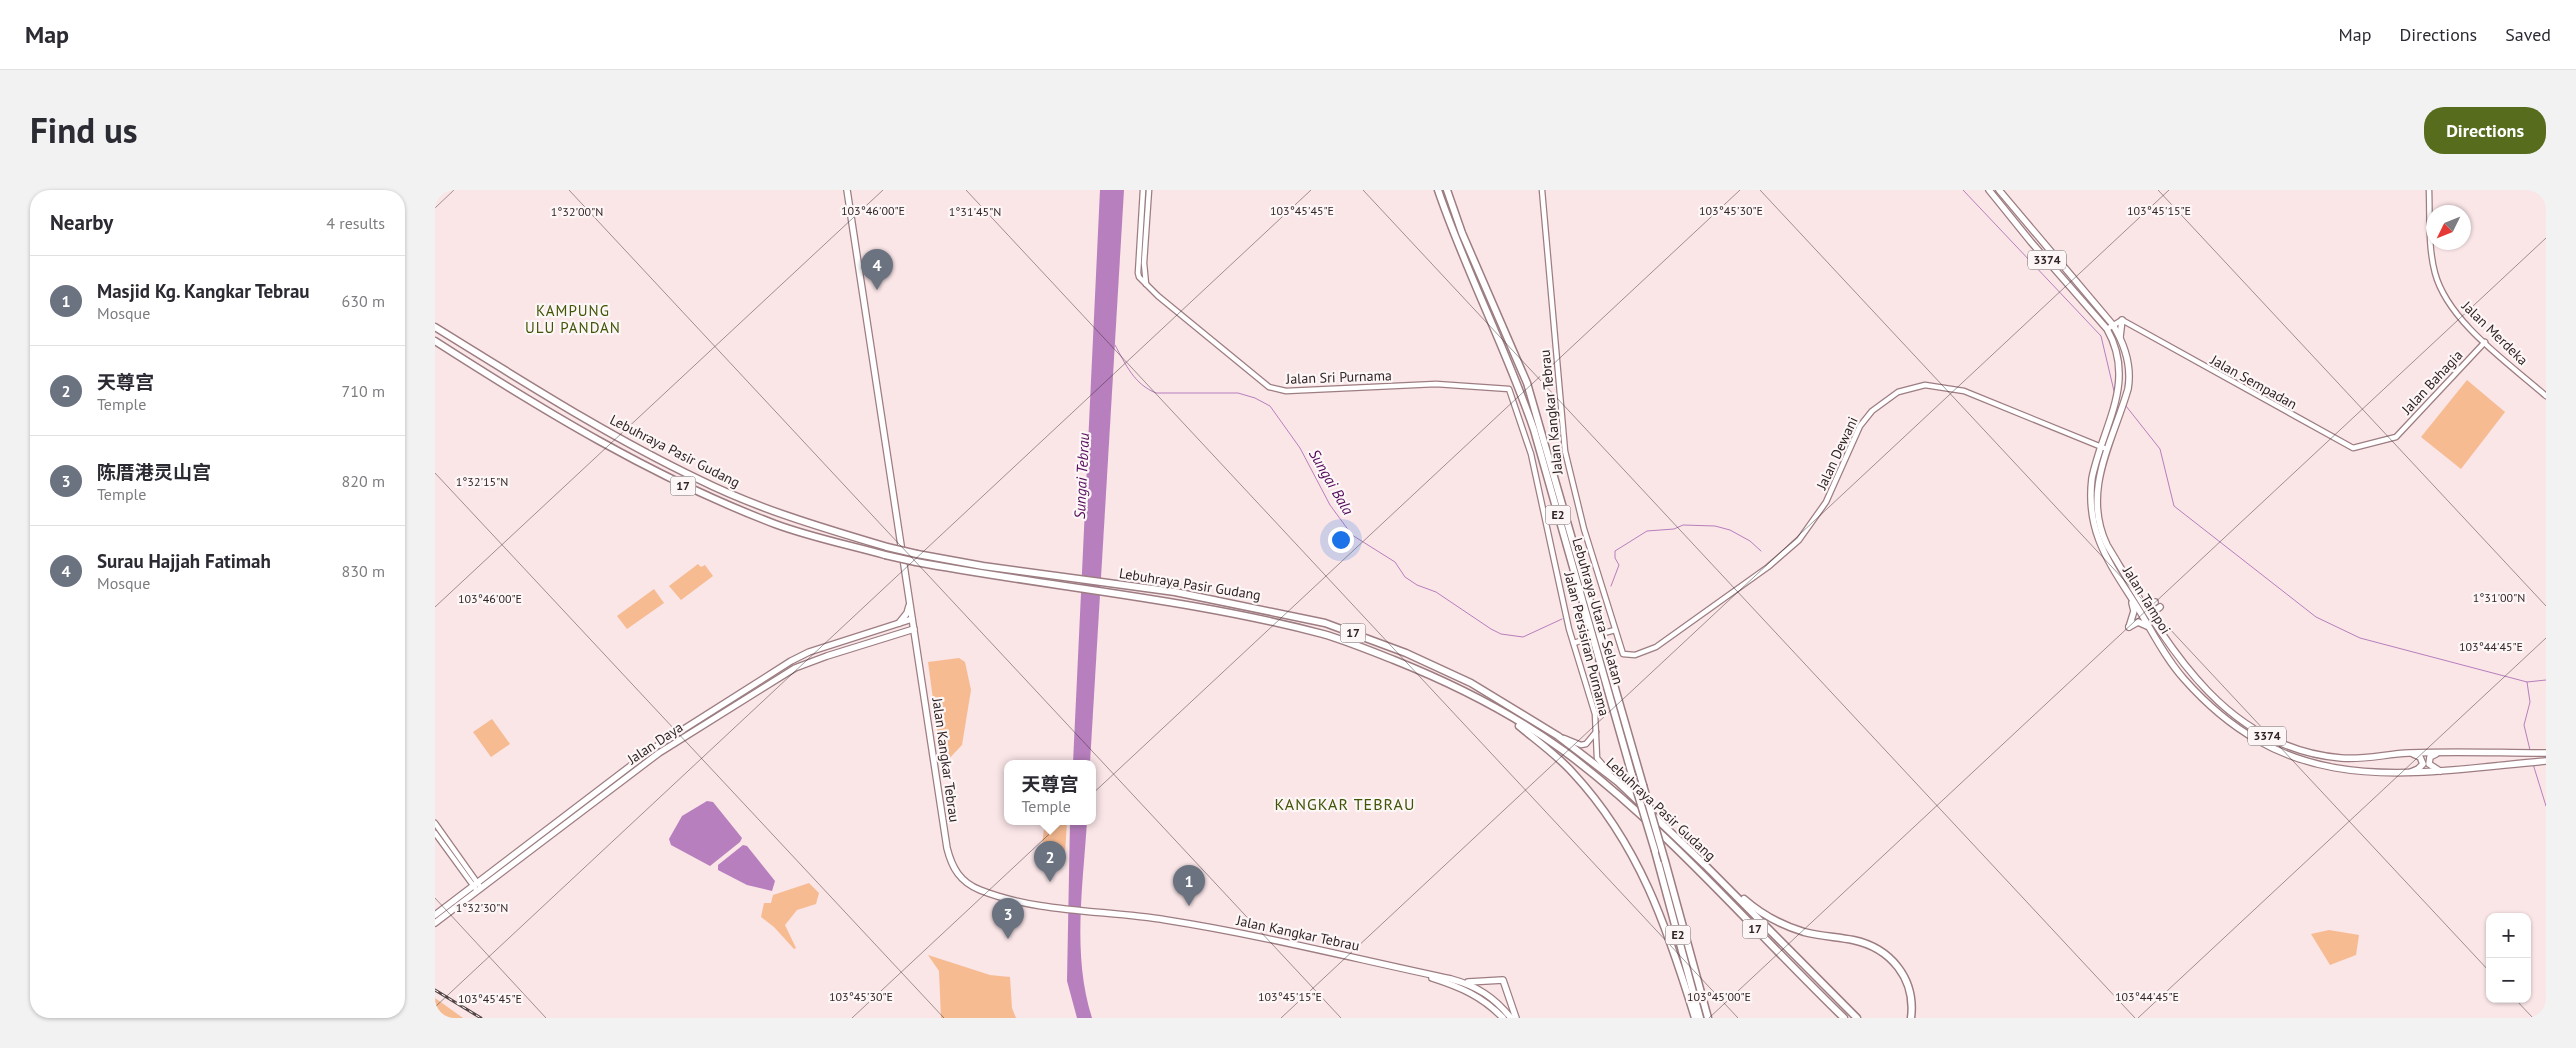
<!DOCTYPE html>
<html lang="en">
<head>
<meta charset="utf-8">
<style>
  body { margin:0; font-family:"PT Sans","Noto Sans SC",sans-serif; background:#f2f2f3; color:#2b2b33 }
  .controls { position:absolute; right:15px; bottom:15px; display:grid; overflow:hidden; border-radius:10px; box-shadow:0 1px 4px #0004 }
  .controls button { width:45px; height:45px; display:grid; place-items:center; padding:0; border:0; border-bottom:1px solid #e1e1e2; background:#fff; color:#2b2b33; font:25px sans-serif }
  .compass { position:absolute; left:1991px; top:15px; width:45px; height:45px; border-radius:50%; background:#fff; box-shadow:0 1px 4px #0004; rotate:227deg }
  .you { position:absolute; left:905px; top:349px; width:18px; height:18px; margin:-12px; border:4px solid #fff; border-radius:50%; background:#1a73e8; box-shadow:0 0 0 8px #1a73e833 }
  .badge { display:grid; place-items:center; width:32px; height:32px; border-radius:50%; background:#576d1d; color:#fff; font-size:16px; font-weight:700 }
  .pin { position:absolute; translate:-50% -41px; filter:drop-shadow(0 1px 2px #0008) }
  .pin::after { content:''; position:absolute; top:26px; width:18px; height:15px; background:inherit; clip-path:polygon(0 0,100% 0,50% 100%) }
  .popup { position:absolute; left:569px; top:570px; width:92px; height:65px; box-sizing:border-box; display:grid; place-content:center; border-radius:10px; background:#fff; filter:drop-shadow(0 1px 4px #0005); font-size:16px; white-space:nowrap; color:#7c7c81 }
  .popup b { font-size:19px; color:#2b2b33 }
  .popup::after { content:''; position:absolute; left:50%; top:100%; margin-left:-10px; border:10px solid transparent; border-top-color:#fff }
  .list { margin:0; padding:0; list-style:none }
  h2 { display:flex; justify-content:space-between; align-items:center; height:65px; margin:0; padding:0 20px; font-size:21px }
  h2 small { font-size:16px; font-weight:400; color:#7c7c81 }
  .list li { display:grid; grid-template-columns:32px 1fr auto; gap:15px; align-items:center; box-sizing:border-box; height:90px; padding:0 20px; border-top:1px solid #e1e1e2 }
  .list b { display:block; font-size:19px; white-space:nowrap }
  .list p { margin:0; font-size:16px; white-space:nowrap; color:#7c7c81 }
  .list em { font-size:16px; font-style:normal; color:#7c7c81 }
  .map { position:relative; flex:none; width:2111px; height:828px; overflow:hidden; border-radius:20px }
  header { display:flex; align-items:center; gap:30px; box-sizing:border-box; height:70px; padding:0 25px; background:#fff; border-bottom:1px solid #e1e1e2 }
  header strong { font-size:24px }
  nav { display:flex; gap:28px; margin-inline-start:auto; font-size:18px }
  .intro { display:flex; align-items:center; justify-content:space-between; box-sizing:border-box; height:120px; padding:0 30px }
  h1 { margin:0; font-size:35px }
  .button { padding:12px 22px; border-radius:20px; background:#576d1d; color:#fff; font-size:18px; font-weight:700 }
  main { display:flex; gap:30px; padding:0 30px }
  aside { flex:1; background:#fff; border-radius:20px; box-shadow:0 1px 4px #0004 }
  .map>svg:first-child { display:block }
  .green { fill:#f7bb92 }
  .water { fill:#b77fbd }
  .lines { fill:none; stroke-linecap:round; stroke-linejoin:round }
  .stream { stroke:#b77fbd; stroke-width:1 }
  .minor-casing { stroke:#9d7d82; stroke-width:7 }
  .major-casing { stroke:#9d7d82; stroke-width:8 }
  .highway-casing { stroke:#9d7d82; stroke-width:9 }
  .minor { stroke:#fff; stroke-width:4.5 }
  .major { stroke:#fff; stroke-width:5.5 }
  .highway { stroke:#fff; stroke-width:6 }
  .rail-casing { stroke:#544647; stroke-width:3 }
  .rail { stroke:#fdf6f7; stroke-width:1; stroke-dasharray:4; stroke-linecap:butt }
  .highway-bridge-casing { stroke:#9d7d82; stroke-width:9; stroke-linecap:butt }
  .highway-bridge { stroke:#fff; stroke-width:6 }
  .ticks { fill:none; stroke:#312425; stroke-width:1; stroke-opacity:0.45 }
  .labels { text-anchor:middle; stroke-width:4.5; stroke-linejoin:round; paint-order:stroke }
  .shield { fill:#fdf6f7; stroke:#6e6364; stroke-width:1 }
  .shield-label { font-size:12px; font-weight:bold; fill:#312425 }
  .street-label { font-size:14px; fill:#312425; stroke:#fdf6f7 }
  .neighbourhood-label { font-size:15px; letter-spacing:1px; fill:#415506; stroke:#fdf6f7 }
  .water-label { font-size:15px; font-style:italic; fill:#540c5c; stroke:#fdf6f7 }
  .quarter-label { font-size:16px; letter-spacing:1px; fill:#415506; stroke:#fdf6f7 }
  .ticks-label { font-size:12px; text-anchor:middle; fill:#312425; stroke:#fdf6f7; stroke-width:4.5; stroke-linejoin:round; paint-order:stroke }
</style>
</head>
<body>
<header>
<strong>Map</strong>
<nav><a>Map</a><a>Directions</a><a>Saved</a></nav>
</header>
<div class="intro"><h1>Find us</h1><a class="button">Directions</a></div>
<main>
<aside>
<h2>Nearby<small>4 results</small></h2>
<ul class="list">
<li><span class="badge" style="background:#6b7280">1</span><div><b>Masjid Kg. Kangkar Tebrau</b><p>Mosque</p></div><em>630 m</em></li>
<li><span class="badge" style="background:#6b7280">2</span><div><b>天尊宫</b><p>Temple</p></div><em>710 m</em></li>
<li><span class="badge" style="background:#6b7280">3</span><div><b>陈厝港灵山宫</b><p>Temple</p></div><em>820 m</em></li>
<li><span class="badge" style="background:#6b7280">4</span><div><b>Surau Hajjah Fatimah</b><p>Mosque</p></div><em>830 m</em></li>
</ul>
</aside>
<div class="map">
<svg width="2111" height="828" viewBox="0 0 2111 828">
  <rect width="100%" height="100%" fill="#fae5e7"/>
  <g class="green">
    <path d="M2032,190L2070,222L2026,279L1986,247Z"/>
    <path d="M263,374L266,377L270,375L278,386L246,410L234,396Z"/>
    <path d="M219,399L229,413L192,439L182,426Z"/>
    <path d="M524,468L530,472L536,500L527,555L507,576L493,472Z"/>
    <path d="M57,529L75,554L56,567L38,542Z"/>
    <path d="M610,631H632L630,663H606Z"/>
    <path d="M374,693L384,703L381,714L362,720L350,735L361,758L359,759L339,737L326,727L329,713H336L338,705Z"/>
    <path d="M1894,740L1924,745L1921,765L1895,775L1876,744Z"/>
    <path d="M493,765L555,785L575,787L577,818L581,828H506L504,781Z"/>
    <path d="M0,808L28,828H0Z"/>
  </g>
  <g class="water">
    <path d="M665,0H689L655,573H638Z"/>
    <path d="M272,611L278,612L307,648L305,652L275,676L236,655L234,649L247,626Z"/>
    <path d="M635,631H652C648,696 637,765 657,828H642L632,791Z"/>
    <path d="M308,655L312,656L340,691L337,701L312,695L283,680V675Z"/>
  </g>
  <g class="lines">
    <g class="stream">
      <path d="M1528,0L1666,146L1679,201"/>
      <path d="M680,155C691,175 699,194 721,203H803L820,208L835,216L865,258L895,315L917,345L960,372L970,387L982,395L1001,402L1056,439L1066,444L1088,447L1127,429"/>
      <path d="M1691,216L1725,259L1739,316L1881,427L1925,448L2092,492L2111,490"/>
      <path d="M1176,396L1184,375L1180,368V361L1212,341L1239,339L1248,335L1280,336L1295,340L1315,351L1326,361"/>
      <path d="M2092,492L2095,512L2089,535L2095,560"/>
      <path d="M2098,574L2111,616"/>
    </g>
    <defs>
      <g id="minor">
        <path d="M708,0L703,83L704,87L723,106L834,197L851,201L1001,194L1074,199L1096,264L1134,439L1160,524L1162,568L1174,582"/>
        <path d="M1107,0L1130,261L1149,339L1188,464L1200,465L1221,457L1333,377L1364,350L1391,312L1425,236L1437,221L1463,202L1490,195L1529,201L1669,258"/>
        <path d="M1994,0C1995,27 1993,57 2000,83C2013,132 2075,174 2111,206"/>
        <path d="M711,94L709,73L714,0"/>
        <path d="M1672,139L1687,130L1918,258L1961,247L2050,152"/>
        <path d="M1169,443L1180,440"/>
        <path d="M1139,453L1154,448"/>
        <path d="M1129,548L1146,555L1151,554L1161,542"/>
        <path d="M0,633L44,695"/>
        <path d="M0,643L40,698"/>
      </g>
      <g id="major">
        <path d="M412,0L512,658C517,678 525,692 545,700C603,723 670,720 731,730C827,745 921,769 1016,789C1042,796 1059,807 1076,828"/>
        <path d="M1554,0L1596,52L1672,139C1702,192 1668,235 1657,288C1650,344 1676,375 1704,420C1718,443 1731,469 1749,489C1856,610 1969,584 2111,571"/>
        <path d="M1564,0L1678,135C1690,155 1697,176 1693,199C1678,251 1646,301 1672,355C1728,447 1785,558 1906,568C1929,570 1951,564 1974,563C2020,561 2065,563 2111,563"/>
        <path d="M1685,147L1687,130"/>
        <path d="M1709,414L1720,412"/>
        <path d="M1719,430L1721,420L1725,417"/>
        <path d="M464,433L472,423L474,416"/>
        <path d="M1694,437L1699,421L1697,413"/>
        <path d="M1694,437L1703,432L1712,436"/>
        <path d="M2001,564L1995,567L1994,574L2005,581"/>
        <path d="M1976,582L1983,579L1988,574L1985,567L1978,564"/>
        <path d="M0,725L219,558L356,471L374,462L477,429"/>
        <path d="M0,733L224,563L360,478L392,466L479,439"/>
        <path d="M997,788C1025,797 1047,806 1068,828"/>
        <path d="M1033,792L1068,790L1081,828"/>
      </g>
      <g id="highway">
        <path d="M1003,0C1031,82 1071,158 1099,240L1197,585"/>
        <path d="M1012,0L1027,43L1092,193L1208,595"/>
        <path d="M0,137C86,190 171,245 263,289C323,319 388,338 452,357"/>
        <path d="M0,151C109,221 219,288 340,334C375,347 414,355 450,365"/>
        <path d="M482,364L548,376L740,402L890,433L971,463L1036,493L1123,546L1183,592L1270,675L1422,828"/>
        <path d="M481,372C615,397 756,409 888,444C912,451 936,461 959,470C1019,494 1077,523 1129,561C1232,638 1317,739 1409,828"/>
        <path d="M1084,536C1102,551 1122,565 1138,583C1204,654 1232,737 1260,828"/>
        <path d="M1220,661L1265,828"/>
        <path d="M1230,671L1273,828"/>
        <path d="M1309,709C1326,724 1346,735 1369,742C1385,746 1402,747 1418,750C1456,758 1481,789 1476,828"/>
      </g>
    </defs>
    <use href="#minor" class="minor-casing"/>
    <use href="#major" class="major-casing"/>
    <use href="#highway" class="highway-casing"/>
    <use href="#minor" class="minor"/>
    <use href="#major" class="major"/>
    <use href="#highway" class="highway"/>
    <defs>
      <path id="rail" d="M0,800L46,828"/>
    </defs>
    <use href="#rail" class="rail-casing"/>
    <use href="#rail" class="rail"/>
    <defs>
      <g id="highway-bridge">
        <path d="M452,357L482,364"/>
        <path d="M450,365L481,372"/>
        <path d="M1197,585L1220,661"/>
        <path d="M1208,595L1230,671"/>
      </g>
    </defs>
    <use href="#highway-bridge" class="highway-bridge-casing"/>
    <use href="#highway-bridge" class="highway-bridge"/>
  </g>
  <path class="ticks" d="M134,0L906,828M531,0L1303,828M928,0L1700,828M1325,0L2055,782M1723,0L2111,416M0,18L19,0M0,283L509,828M0,417L448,0M0,708L111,828M2080,809L2098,828M0,817L876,0M417,828L1305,0M846,828L1734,0M1274,828L2111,48M1703,828L2111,448"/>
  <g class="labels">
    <g class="shield">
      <rect x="1593" y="60.5" width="38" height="19" rx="4"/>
      <rect x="235.5" y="286.5" width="25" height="19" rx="4"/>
      <rect x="1110.5" y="315.5" width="25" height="19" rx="4"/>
      <rect x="905.5" y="433.5" width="25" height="19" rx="4"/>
      <rect x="1813" y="536.5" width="38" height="19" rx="4"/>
      <rect x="1307.5" y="729.5" width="25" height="19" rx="4"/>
      <rect x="1230.5" y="735.5" width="25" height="19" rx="4"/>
    </g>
    <g class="shield-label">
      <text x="1612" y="74">3374</text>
      <text x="248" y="300">17</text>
      <text x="1123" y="329">E2</text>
      <text x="918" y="447">17</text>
      <text x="1832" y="550">3374</text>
      <text x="1320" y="743">17</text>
      <text x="1243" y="749">E2</text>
    </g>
    <g class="street-label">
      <text transform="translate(2060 143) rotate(44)" y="5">Jalan Merdeka</text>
      <text transform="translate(904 187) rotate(-2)" y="5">Jalan Sri Purnama</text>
      <text transform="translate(1819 192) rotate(29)" y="5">Jalan Sempadan</text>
      <text transform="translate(1997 192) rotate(-47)" y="5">Jalan Bahagia</text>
      <text transform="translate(1116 222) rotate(-96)" y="5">Jalan Kangkar Tebrau</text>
      <text transform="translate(240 261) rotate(27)" y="5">Lebuhraya Pasir Gudang</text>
      <text transform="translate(1402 263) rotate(-65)" y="5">Jalan Dewani</text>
      <text transform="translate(755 394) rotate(9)" y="5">Lebuhraya Pasir Gudang</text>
      <text transform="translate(1712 410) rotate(58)" y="5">Jalan Tampoi</text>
      <text transform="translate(1163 421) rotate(74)" y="5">Lebuhraya Utara–Selatan</text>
      <text transform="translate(1152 454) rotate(76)" y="5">Jalan Persisiran Purnama</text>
      <text transform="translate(220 553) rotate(-34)" y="5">Jalan Daya</text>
      <text transform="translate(511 570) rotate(82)" y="5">Jalan Kangkar Tebrau</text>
      <text transform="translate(1226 619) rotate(43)" y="5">Lebuhraya Pasir Gudang</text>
      <text transform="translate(863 743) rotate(12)" y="5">Jalan Kangkar Tebrau</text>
    </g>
    <g class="neighbourhood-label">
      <text x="138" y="126">KAMPUNG<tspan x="138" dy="17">ULU PANDAN</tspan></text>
    </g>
    <g class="water-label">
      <text transform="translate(647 286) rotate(-87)" y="5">Sungai Tebrau</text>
      <text transform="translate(896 292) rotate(60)" y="5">Sungai Bala</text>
    </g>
    <g class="quarter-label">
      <text x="910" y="620">KANGKAR TEBRAU</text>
    </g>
  </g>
  <g class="ticks-label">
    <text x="438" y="25">103°46'00"E</text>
    <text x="867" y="25">103°45'45"E</text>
    <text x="1296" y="25">103°45'30"E</text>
    <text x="1724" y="25">103°45'15"E</text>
    <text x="142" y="26">1°32'00"N</text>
    <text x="540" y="26">1°31'45"N</text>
    <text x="47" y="296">1°32'15"N</text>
    <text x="2064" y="412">1°31'00"N</text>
    <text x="55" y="413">103°46'00"E</text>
    <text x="2056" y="461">103°44'45"E</text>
    <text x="47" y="722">1°32'30"N</text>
    <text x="426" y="811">103°45'30"E</text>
    <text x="855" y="811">103°45'15"E</text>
    <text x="1284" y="811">103°45'00"E</text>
    <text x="1712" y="811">103°44'45"E</text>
    <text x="55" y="813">103°45'45"E</text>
  </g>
</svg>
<div class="controls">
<button>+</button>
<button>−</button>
</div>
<svg class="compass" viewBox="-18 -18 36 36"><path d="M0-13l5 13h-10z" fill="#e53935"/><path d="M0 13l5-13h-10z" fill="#7c7c81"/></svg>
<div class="you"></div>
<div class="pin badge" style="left:754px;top:716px;background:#6b7280">1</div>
<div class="pin badge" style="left:615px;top:692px;background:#6b7280">2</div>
<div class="popup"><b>天尊宫</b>Temple</div>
<div class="pin badge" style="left:573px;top:749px;background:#6b7280">3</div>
<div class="pin badge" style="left:442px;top:100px;background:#6b7280">4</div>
</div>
</main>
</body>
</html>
